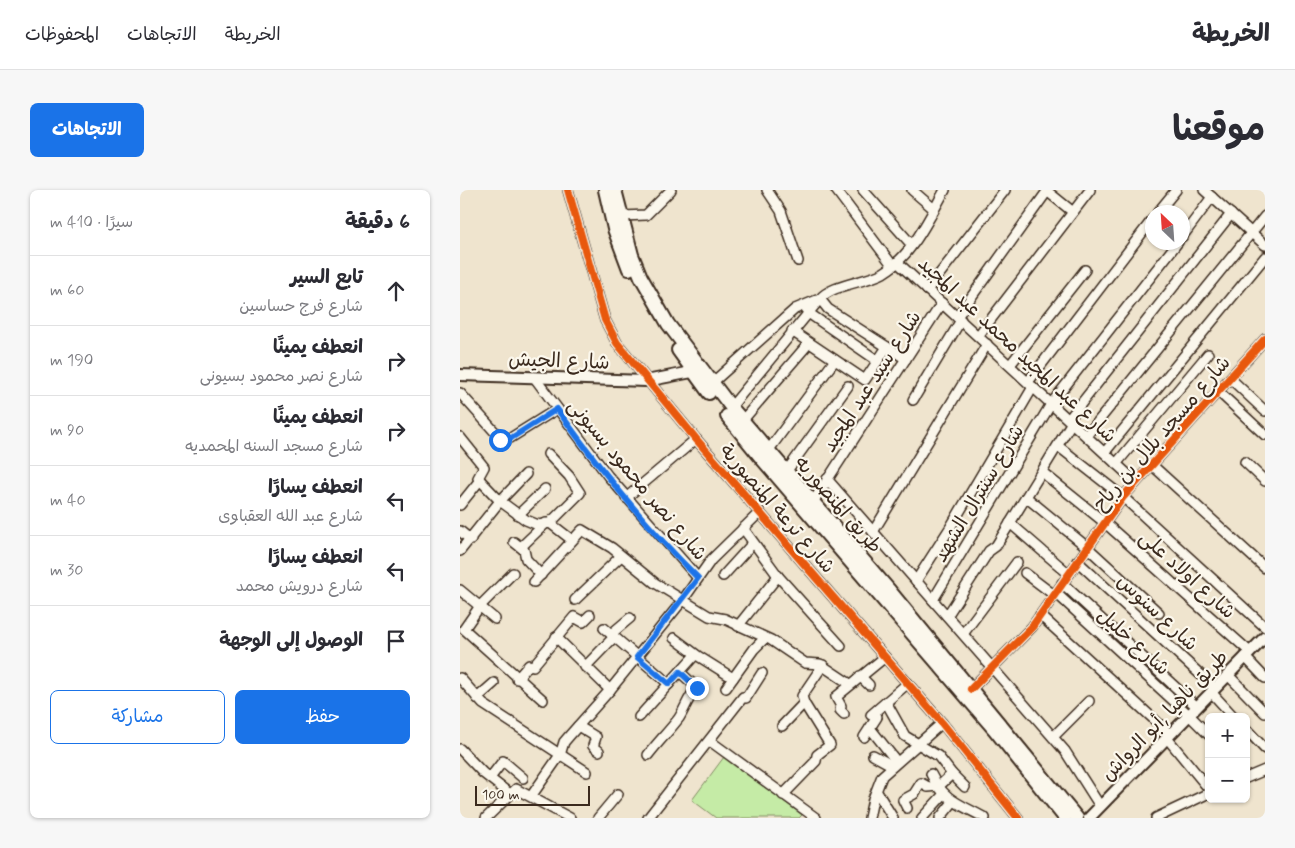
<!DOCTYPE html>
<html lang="ar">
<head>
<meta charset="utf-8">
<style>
  body { margin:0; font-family:Mynerve,"Playpen Sans Arabic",sans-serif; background:#f7f7f7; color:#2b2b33; direction:rtl }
  .controls { position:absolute; right:15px; bottom:15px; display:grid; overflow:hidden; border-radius:8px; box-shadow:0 1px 4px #0004 }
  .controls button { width:45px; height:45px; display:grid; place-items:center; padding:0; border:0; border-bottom:1px solid #e1e1e2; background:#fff; color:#2b2b33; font:25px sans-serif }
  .compass { position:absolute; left:685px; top:15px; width:45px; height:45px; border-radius:50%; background:#fff; box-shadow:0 1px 4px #0004; rotate:335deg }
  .scale { position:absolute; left:15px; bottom:12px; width:115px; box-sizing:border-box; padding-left:5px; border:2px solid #3b2a1e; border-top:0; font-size:14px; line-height:18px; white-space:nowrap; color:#3b2a1e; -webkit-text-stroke:4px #fbf7ec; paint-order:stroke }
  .stop { position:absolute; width:15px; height:15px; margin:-11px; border:4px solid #1a73e8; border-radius:50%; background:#fff }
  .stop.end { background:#1a73e8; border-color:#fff; box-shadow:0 1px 5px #0008 }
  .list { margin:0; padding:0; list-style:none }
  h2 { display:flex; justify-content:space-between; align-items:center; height:65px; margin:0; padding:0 20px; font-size:21px }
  h2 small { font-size:16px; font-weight:400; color:#7c7c81 }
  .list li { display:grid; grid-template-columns:32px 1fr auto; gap:15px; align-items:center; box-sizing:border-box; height:70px; padding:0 20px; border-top:1px solid #e1e1e2 }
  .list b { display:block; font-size:19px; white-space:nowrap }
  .list p { margin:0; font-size:16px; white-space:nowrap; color:#7c7c81 }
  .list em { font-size:16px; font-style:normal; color:#7c7c81 }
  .actions { display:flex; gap:10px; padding:15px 20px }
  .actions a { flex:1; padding:11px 0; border:1px solid #1a73e8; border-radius:8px; text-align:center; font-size:18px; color:#1a73e8 }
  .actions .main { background:#1a73e8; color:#fff }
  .icon { flex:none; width:28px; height:28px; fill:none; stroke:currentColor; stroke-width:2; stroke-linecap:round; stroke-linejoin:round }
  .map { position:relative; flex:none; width:805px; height:628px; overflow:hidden; direction:ltr; border-radius:8px }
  header { display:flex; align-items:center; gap:30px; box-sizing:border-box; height:70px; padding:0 25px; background:#fff; border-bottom:1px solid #e1e1e2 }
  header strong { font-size:24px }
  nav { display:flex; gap:28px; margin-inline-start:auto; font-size:18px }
  .intro { display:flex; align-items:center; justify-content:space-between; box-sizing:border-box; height:120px; padding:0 30px }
  h1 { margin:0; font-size:35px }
  .button { padding:12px 22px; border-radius:8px; background:#1a73e8; color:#fff; font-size:18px; font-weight:700 }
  main { display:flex; gap:30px; padding:0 30px }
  aside { flex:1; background:#fff; border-radius:8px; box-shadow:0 1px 4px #0004 }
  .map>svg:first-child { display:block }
  .green { fill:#c5eba6; stroke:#808a62 }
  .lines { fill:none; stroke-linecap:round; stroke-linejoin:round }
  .minor-casing { stroke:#3b2a1e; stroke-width:12 }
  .tertiary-casing { stroke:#3b2a1e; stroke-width:14 }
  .secondary-casing { stroke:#3b2a1e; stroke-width:16 }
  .minor { stroke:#fbf7ec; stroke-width:9 }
  .tertiary { stroke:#fbf7ec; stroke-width:10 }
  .secondary { stroke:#fbf7ec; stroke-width:12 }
  .cycleway-casing { stroke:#fbf7ec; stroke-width:11 }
  .cycleway { stroke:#e8590c; stroke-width:8 }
  .route { stroke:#1a73e8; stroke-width:6 }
  .labels { text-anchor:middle; stroke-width:4.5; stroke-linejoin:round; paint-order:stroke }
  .street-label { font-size:20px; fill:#3b2a1e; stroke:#fbf7ec }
</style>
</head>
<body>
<header>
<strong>الخريطة</strong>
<nav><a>الخريطة</a><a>الاتجاهات</a><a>المحفوظات</a></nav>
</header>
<div class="intro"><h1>موقعنا</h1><a class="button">الاتجاهات</a></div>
<main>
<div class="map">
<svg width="805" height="628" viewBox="0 0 805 628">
  <rect width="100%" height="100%" fill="#efe4ce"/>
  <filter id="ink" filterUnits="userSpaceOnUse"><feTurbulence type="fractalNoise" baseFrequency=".02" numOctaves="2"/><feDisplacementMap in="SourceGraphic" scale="10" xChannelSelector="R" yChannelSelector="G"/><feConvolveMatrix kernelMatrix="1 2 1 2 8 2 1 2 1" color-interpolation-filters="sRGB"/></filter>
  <g filter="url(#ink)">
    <path class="green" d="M264,567L342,625L339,628H256L232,610Z"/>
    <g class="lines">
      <defs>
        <g id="minor">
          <path d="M108,0L145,130L157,153L236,249L482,533L558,628"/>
          <path d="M307,0L321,21L338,71"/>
          <path d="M376,0L433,76"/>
          <path d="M403,0L451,54"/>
          <path d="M452,0L474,19"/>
          <path d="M744,0L805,55"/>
          <path d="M587,1L613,22"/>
          <path d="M698,22L716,0"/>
          <path d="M163,26L186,25L211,0"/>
          <path d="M722,47L752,7"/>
          <path d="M437,72L676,292"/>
          <path d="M467,100L545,0"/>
          <path d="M347,122L418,171"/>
          <path d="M497,127L588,0"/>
          <path d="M332,141L405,190L427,157"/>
          <path d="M518,146L630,0"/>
          <path d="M446,169L368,119L360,109C370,95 407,92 423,83C452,66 469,28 485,0"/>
          <path d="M550,175L625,80"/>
          <path d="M74,187L148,286L238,388"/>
          <path d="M771,189L805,221"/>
          <path d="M568,192L692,30"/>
          <path d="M252,193L335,119L357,110"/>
          <path d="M759,202L805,245"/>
          <path d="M0,203L44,252L97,219"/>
          <path d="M453,210L501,130"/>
          <path d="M271,217L360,109"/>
          <path d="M609,229L771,24"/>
          <path d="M282,231L349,153"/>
          <path d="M627,245L805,26"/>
          <path d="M0,247L24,277L18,288L40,311L0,361"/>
          <path d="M598,256L663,307L805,437"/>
          <path d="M308,261L375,170"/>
          <path d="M645,262L805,67"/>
          <path d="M88,264L109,286L120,303L90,333"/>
          <path d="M785,272L805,291"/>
          <path d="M656,274L748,164"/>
          <path d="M692,275L805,378"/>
          <path d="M326,282L388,196"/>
          <path d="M582,282L644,332L790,462"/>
          <path d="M66,284L40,311L66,330L78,335L90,333L112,350"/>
          <path d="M367,289L605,561L640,616"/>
          <path d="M566,307L627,357L699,423"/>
          <path d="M166,308L236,249"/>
          <path d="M353,312L482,113"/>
          <path d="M0,315L20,290"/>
          <path d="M58,325L85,299"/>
          <path d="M550,333L609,384"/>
          <path d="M283,338L318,386L381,456"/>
          <path d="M0,341L11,350"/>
          <path d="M413,342L527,154"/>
          <path d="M54,352L64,360L66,369L81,385"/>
          <path d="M61,357L86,333"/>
          <path d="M617,371L755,498"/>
          <path d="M53,383L20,416L4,439L83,510"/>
          <path d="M565,383L594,405"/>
          <path d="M263,386L293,353"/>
          <path d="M456,391L490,338L573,197"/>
          <path d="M74,392L122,340L152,358L195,393L249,426L265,429L311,450L345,473L360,474L390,494"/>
          <path d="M602,393L737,517"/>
          <path d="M0,400L35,429"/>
          <path d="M596,403L729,525L749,545"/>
          <path d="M115,410L161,366"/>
          <path d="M473,410L591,214L718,52"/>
          <path d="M580,425L710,544"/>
          <path d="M487,426L529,361L536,356L612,232"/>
          <path d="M278,436L318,386"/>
          <path d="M144,438L209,494"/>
          <path d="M151,444L170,428"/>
          <path d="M503,444L557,372"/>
          <path d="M96,447L150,500"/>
          <path d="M214,448L238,466L273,488"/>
          <path d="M785,467L805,488"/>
          <path d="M125,477L154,447"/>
          <path d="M768,485L805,523"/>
          <path d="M400,486L409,495"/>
          <path d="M0,488L23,514L127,582"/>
          <path d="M57,489L69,475L73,476L114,427L123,432L130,425"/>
          <path d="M266,498L294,459L305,448"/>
          <path d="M511,499L572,437L663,307L805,149"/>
          <path d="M751,502L774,527"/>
          <path d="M17,508L34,493"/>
          <path d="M426,512L445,546L478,566L492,584L505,597"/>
          <path d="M384,524L380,520L381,516L376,507L425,467"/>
          <path d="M411,525L448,493"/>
          <path d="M179,527L235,465"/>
          <path d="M118,536L136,547L133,556L139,561"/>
          <path d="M322,536L344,513L342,506L363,475"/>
          <path d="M410,538L437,572"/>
          <path d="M786,539L805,559"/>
          <path d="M404,547L417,527L415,522"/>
          <path d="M593,547L629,511"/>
          <path d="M707,548L749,599"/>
          <path d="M250,551L356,628"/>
          <path d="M0,559L23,583L50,604"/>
          <path d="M188,565C198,552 210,540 219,528C226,517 228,507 237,498L220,482"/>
          <path d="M413,565L433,576"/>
          <path d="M471,584C484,611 500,614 525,628"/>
          <path d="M30,588L43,571L63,588"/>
          <path d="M786,588L805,580"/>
          <path d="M417,602L433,628"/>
          <path d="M72,605L100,565L104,552L110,545L150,500L223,410L251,370L300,322"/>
          <path d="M323,605L356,571L357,565L370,555L344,513"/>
          <path d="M447,618L443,610L454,604L461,593L468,597L479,596L492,584"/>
          <path d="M26,628L56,599L110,628"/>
          <path d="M138,628L158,604"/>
          <path d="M188,628L283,507L286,508L302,483"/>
          <path d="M409,628L413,609L422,586L482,533"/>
          <path d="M462,628L484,604"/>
          <path d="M480,628L493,612"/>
          <path d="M696,628L749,603"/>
        </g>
        <g id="tertiary">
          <path d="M0,185L186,191L232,182"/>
          <path d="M629,628L805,447"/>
        </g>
        <g id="secondary">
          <path d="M145,0L154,39L169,79"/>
          <path d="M155,0L172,65L181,87L208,134L271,217L430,401L617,628"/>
          <path d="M218,160L249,203"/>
          <path d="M267,226L302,269L534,539L605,628"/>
        </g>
      </defs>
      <use href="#minor" class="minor-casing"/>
      <use href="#tertiary" class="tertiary-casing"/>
      <use href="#secondary" class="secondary-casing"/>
      <use href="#minor" class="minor"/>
      <use href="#tertiary" class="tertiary"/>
      <use href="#secondary" class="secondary"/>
      <defs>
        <g id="cycleway">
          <path d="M108,0L145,130L157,153L236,249L482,533L558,628"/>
          <path d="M511,499L572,437L663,307L805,149"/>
        </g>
      </defs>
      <use href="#cycleway" class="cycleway-casing"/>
      <use href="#cycleway" class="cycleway"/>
    </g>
  </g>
  <g class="lines" filter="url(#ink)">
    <path class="route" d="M40,250H48L97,219C139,278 186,337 238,388L177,467L209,494L220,482L237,498"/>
  </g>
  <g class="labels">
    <g class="street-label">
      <text transform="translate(558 159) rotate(43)" y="7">شارع عبد المجيد محمد عبد المجيد</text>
      <text transform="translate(99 170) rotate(2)" y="7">شارع الجيش</text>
      <text transform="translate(411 191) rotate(-57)" y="7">شارع سيد عبد المجيد</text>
      <text transform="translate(701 243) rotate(-49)" y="7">شارع مسجد بلال بن رباح</text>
      <text transform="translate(178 289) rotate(50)" y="7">شارع نصر محمود بسيونى</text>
      <text transform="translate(518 303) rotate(-59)" y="7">شارع سنترال الشهد</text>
      <text transform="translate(379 314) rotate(49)" y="7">طريق المنصوريه</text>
      <text transform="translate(318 318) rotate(49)" y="7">شارع ترعة المنصورية</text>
      <text transform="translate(728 384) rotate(42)" y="7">شارع اولاد على</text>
      <text transform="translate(698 422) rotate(43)" y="7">شارع سنوس</text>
      <text transform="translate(674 451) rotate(42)" y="7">شارع خليل</text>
      <text transform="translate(704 525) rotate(-46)" y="7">طريق ناهيا ,أبو الرواش</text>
    </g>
  </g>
</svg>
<div class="controls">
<button>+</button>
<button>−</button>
</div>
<svg class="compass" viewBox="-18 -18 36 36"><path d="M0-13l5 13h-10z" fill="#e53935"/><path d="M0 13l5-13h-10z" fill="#7c7c81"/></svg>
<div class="scale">100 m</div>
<div class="stop" style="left:40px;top:250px"></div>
<div class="stop end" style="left:237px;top:498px"></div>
</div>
<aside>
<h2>6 دقيقة<small>سيرًا · 410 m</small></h2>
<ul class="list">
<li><svg class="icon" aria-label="ahead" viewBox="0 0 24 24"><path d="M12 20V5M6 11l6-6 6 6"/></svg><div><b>تابع السير</b><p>شارع فرج حساسين</p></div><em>60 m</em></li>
<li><svg class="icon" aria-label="right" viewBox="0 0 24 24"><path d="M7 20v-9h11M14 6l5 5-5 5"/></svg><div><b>انعطف يمينًا</b><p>شارع نصر محمود بسيونى</p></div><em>190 m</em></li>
<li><svg class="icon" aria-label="right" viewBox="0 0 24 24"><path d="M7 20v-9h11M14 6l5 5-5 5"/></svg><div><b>انعطف يمينًا</b><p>شارع مسجد السنه المحمديه</p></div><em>90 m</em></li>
<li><svg class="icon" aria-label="left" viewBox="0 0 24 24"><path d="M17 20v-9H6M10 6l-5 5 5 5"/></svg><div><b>انعطف يسارًا</b><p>شارع عبد الله العقباوى</p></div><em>40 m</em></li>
<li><svg class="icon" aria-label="left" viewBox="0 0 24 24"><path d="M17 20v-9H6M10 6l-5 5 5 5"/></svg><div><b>انعطف يسارًا</b><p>شارع درويش محمد</p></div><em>30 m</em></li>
<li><svg class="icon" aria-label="arrive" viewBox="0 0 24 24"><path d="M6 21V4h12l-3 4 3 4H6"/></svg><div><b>الوصول إلى الوجهة</b></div></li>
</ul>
<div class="actions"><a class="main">حفظ</a><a>مشاركة</a></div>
</aside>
</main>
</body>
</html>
